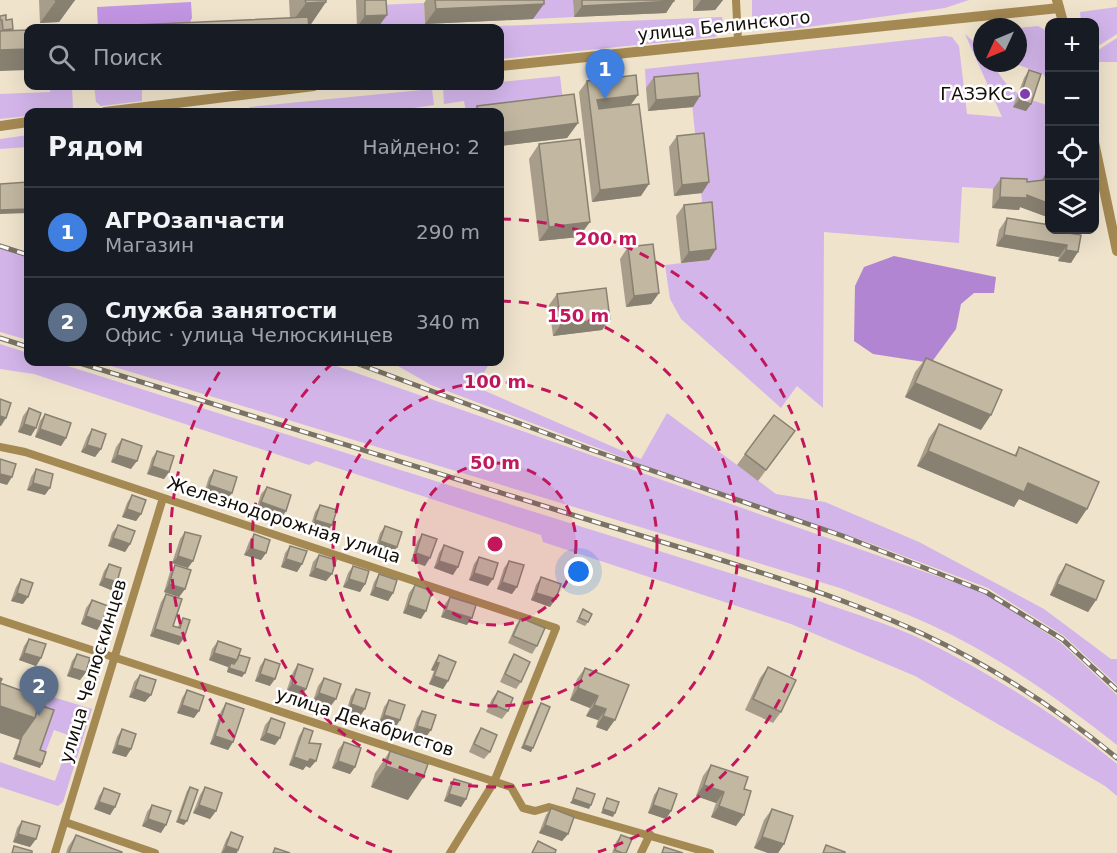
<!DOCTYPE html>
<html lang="ru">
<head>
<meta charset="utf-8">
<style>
  body { margin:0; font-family:"DejaVu Sans",sans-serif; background:#20242c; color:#f1f3f6 }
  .controls { position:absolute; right:18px; top:18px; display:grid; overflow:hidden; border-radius:12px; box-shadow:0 6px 24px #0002 }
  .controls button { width:54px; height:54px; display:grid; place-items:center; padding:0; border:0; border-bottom:2px solid #363941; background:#171b24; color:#f1f3f6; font:30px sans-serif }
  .compass { position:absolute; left:973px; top:18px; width:54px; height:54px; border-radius:50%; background:#171b24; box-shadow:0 6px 24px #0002; rotate:226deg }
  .you { position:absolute; left:579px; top:572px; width:21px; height:21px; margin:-15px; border:4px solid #fff; border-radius:50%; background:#1a73e8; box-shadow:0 0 0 9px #1a73e833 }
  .badge { display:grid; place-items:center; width:39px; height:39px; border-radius:50%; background:#b45309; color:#fff; font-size:20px; font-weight:700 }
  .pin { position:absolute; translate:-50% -50px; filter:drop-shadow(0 2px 3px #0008) }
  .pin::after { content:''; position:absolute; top:32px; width:21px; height:18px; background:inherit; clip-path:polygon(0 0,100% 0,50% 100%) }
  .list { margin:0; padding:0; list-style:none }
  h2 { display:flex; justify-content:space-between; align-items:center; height:78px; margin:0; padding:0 24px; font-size:26px }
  h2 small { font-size:20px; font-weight:400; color:#9ea1a6 }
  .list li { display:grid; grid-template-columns:39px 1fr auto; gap:18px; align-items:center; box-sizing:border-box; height:90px; padding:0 24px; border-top:2px solid #363941 }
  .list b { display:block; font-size:22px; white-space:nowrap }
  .list p { margin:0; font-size:20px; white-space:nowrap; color:#9ea1a6 }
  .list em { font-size:20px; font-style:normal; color:#9ea1a6 }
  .icon { flex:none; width:33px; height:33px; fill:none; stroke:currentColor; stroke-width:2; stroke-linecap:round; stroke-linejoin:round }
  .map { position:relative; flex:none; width:1117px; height:853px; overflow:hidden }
  .search { position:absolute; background:#171b24; box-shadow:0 6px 24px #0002; left:24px; top:24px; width:480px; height:66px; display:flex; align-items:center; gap:15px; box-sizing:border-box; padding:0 21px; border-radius:12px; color:#9ea1a6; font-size:22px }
  .panel { position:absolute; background:#171b24; box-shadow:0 6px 24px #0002; left:24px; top:108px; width:480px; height:258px; border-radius:12px }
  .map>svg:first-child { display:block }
  .green { fill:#d3b5ea }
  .forest { fill:#c295e2 }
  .water { fill:#b285d2 }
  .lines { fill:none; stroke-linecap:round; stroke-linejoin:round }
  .minor { stroke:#a58953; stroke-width:8 }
  .tertiary { stroke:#a58953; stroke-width:10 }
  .rail-casing { stroke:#7a7264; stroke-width:5 }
  .rail { stroke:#fff; stroke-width:3; stroke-dasharray:9; stroke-linecap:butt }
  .wall { fill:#a79d8a }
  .shaded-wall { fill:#888071 }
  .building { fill:#c2b7a1; stroke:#888071; stroke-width:1.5 }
  .ring { fill:none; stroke:#c2185b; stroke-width:3; stroke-dasharray:10 8 }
  .poi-dot { fill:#843caf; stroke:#fff; stroke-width:2 }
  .labels { text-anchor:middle; stroke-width:5; stroke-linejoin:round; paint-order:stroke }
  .street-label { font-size:18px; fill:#130f08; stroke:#fff }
  .poi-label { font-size:18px; fill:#130f08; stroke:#fff; text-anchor:end }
  .centre { fill:#c2185b; stroke:#fff; stroke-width:3 }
  .ring-label { font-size:18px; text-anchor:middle; font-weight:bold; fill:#c2185b; stroke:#fff; stroke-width:5; stroke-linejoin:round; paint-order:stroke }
</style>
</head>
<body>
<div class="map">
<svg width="1117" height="853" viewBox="0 0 1117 853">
  <rect width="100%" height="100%" fill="#efe3cc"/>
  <g class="green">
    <path d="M533,0H573L574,17L533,19Z"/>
    <path d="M752,0H969L945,8L786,30C771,29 763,28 752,16Z"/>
    <path d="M424,3L425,24L379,26L378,5Z"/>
    <path d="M1117,7V34L1095,48L1094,22H1081L1080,12Z"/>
    <path d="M722,17L724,29L715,37L500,59V28H451Z"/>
    <path d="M1038,26L1049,32V85L1043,74L1013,63H1018V28Z"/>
    <path d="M965,34L982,49V63H992C1011,94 1016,94 1049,106V186L1019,190L962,187L959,243L824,232L823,408L797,386L781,408L681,319L670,299L665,265L708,260L690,84L646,88L645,69L945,36L952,37L959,46L967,114L1002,117Z"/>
    <path d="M1117,38V62H1095V52Z"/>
    <path d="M560,76L564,109L466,112L464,101L444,104L443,88L500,86V82Z"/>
    <path d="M50,86H72L73,110L28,112V116L0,119V94L50,92Z"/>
    <path d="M94,86H142V101L101,106L96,102Z"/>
    <path d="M432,89L434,105L386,112H246L250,107Z"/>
    <path d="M28,135V147L0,149V139Z"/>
    <path d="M0,247L28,257V340L0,332Z"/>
    <path d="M0,344L28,353V362H55L819,601C853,614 890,624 923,640C992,674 1058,716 1117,764V796L1105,786L915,676L791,624L543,542L541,535L316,461L309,465L34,374L0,369Z"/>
    <path d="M98,362H325L985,593L1060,642L1117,695V745C1059,699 997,655 929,624C900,611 870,600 840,588Z"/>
    <path d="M391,362H490L476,387L641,459L667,413L776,494L825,502L919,542L1044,609L1111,659H1117V685L1064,636L988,588L872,544L643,465L431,385Z"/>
    <path d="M27,689L92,709L63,802L58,806L0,787V762L55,781L62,762L66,763L74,737L54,730L44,756L38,754V709L41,700L25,694Z"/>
  </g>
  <path class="forest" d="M191,2L192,18L187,28H98L97,7Z"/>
  <path class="water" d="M894,256L996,277L994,293H974L961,304L956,329L931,363L873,354L854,341L855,286L864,267Z"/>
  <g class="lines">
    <g class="minor">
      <path d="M736,0L738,41"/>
      <path d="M0,447L25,452L556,628L494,782L450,853"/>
      <path d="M0,620L511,787L523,808L535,811L549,807L710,853"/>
      <path d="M65,822L155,853"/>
      <path d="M55,853L163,498"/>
      <path d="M641,853L650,834"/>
    </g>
    <g class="tertiary">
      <path d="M1057,0L1063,22"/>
      <path d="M500,66L1059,8"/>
      <path d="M105,112L314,86"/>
      <path d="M0,126L28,122"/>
      <path d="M1094,142L1117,251"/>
    </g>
    <defs>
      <g id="rail">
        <path d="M0,246L28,255"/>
        <path d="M0,338L28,347"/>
        <path d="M76,362C237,411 399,461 560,511C681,549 807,581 923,634C991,666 1059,710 1117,758"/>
        <path d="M353,362L589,449L843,536L986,592L1062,639L1117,690"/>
      </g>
    </defs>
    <use href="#rail" class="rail-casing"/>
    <use href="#rail" class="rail"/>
  </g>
  <g class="wall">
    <path d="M39,0H75L59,22L40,23Z"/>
    <path d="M289,0H326V2L311,24H309V28H111L113,26L290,18Z"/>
    <path d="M356,0H386L379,26L357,27Z"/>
    <path d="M426,0H544L533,19L425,24L424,3Z"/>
    <path d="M573,0H674L666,13L574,17Z"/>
    <path d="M693,0H723L715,10L693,11Z"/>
    <path d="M0,16L6,20L13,30L0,71Z"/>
    <path d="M1029,70L1031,104L1026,111L1013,107L1024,78Z"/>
    <path d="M654,77L700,96L693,107L648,111L646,88Z"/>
    <path d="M587,81L631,105L641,196L592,202L579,92Z"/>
    <path d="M574,94L578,123L567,138L500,146V112H473L477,106Z"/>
    <path d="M677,136L709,182L702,193L674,196L669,147Z"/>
    <path d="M539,144L579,237L539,241L529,159Z"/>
    <path d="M1047,171L1050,172V218L1020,207L1019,210L992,208L993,189L1001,178L1027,182L1041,181Z"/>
    <path d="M684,205L716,249L709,260L681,263L676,216Z"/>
    <path d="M1007,218L1069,233L1071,263L1058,261L1059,257L996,246L999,230Z"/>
    <path d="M628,247L659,293L651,304L626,307L620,259Z"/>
    <path d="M557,294L610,319L602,330L553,336L549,305Z"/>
    <path d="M926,358L981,430L905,397L915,372Z"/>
    <path d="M29,408L31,436L18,432L23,416Z"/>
    <path d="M45,414L66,438L61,446L35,437L40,421Z"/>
    <path d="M939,424L1014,456L1019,447L1077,524L1019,499L1014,507L917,466L929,438Z"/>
    <path d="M92,429L101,449L95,457L81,452L87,437Z"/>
    <path d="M122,439L131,469L111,462L116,447Z"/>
    <path d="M787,442L758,481L737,465L745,454Z"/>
    <path d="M157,451L169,472L164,479L147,474L152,458Z"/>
    <path d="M36,469L45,495L27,490L31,477Z"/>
    <path d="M214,470L232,493L226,500L204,493L209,477Z"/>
    <path d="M267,487L286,511L281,518L256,510L261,494Z"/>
    <path d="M132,495L141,514L136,521L122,517L127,503Z"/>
    <path d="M320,505L326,533L310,528L315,512Z"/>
    <path d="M118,525L130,544L125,552L108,546L112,533Z"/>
    <path d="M385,526L392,555L375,549L380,533Z"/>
    <path d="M185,532L188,568L172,563L180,539Z"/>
    <path d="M254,534L266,553L261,560L244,555L249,542Z"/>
    <path d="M422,534L425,566L411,561L417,542Z"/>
    <path d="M444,545L453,575L434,568L439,553Z"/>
    <path d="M290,546L302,564L297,572L281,567L285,553Z"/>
    <path d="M319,555L332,574L326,581L309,576L313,562Z"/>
    <path d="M479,557L488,586L469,580L474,564Z"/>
    <path d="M509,561L512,594L497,589L504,568Z"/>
    <path d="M109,564L117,582L111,590L99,585L104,571Z"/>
    <path d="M1066,564L1096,600L1088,612L1050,595L1058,576Z"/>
    <path d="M175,565L185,589L179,597L164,592L170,572Z"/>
    <path d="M353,566L365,584L360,592L343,587L348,573Z"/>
    <path d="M379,574L393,593L388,601L370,595L374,582Z"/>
    <path d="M541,577L550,607L531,600L536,585Z"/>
    <path d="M21,579L23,604L11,601L16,587Z"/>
    <path d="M415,585L421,619L403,613L409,593Z"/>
    <path d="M166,594L173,626L177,628L183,618L179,645L150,636L161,602Z"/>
    <path d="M450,597L467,625L441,617L445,604Z"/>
    <path d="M92,600L102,622L97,630L81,624L86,608Z"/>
    <path d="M583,609L588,622L585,626L576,622Z"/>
    <path d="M521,618L537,646L532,654L508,643L516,625Z"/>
    <path d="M29,639L41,658L36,666L19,660L24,646Z"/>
    <path d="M218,641L239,655L242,677L227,672L228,667L209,660L212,649Z"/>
    <path d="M77,654L86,672L80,680L67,676L72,661Z"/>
    <path d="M514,654L521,682L516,689L500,682L509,662Z"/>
    <path d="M439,655L448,681L443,689L429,684L434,671L431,670L434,663Z"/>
    <path d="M265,659L270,686L255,681L260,666Z"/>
    <path d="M298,664L306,689L301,697L286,692L293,672Z"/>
    <path d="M768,667L781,712L773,723L745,710L760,678Z"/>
    <path d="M585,668L629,685L607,731L596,727L598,720L586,716L590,708L570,700L577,679Z"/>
    <path d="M140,675L145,702L129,697L134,682Z"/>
    <path d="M0,678V683L39,705L40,768L13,759L20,739L0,733Z"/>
    <path d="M324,678L330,707L313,701L318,686Z"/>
    <path d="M356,689L360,716L346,712L351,696Z"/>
    <path d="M187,690L194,718L177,713L182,698Z"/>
    <path d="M498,691L508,711L502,719L486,712L492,699Z"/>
    <path d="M389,700L400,720L395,728L379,722L384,707Z"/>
    <path d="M226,703L233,742L228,750L210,744L221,711Z"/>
    <path d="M541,703L531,752L521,748L538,707Z"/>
    <path d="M422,711L431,730L425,738L412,733L417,718Z"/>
    <path d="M271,718L275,745L260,740L265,725Z"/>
    <path d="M304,728L309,743L310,768L306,766L303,770L289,765L299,736Z"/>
    <path d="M481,728L490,752L484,759L469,752L476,736Z"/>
    <path d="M122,729L131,749L126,757L112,753L117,737Z"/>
    <path d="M344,742L355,767L350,774L332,768L338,750Z"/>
    <path d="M390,751L408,800L371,787L375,773Z"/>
    <path d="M711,765L744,789L736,826L711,817L716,803L696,796L703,776Z"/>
    <path d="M454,779L466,799L461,807L444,801L449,786Z"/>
    <path d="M190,787L184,825L176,822L187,791Z"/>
    <path d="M205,787L216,811L210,819L193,813L200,795Z"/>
    <path d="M104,788L115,807L110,815L94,809L99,796Z"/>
    <path d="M659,788L671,811L666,819L648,813L654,795Z"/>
    <path d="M152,805L161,833L142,826L147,812Z"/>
    <path d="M551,808L568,834L562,841L539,833L546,815Z"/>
    <path d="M772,809L784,844L778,853H768L754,848L764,820Z"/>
    <path d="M22,821L36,839L30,847L13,842L17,828Z"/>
    <path d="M231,832L237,853H221L226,840Z"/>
    <path d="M76,835L122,853H66L68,847Z"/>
    <path d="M621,835L626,853H612L616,842Z"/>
  </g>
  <g class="shaded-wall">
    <path d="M75,0L59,22L40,23L56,1Z"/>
    <path d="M701,0H723L715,10L693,11Z"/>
    <path d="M674,1L666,13L574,17L582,6Z"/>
    <path d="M326,2L311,24L290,25L306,3Z"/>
    <path d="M544,4L533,19L425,24L436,9Z"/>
    <path d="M387,15L379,26L357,27L365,16Z"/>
    <path d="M28,49V70L0,71V50Z"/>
    <path d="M638,95L630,106L590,111L597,100Z"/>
    <path d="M700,96L693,107L648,111L656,100Z"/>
    <path d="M1019,100L1031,104L1026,111L1013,107Z"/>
    <path d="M578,123L567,138L500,146V133Z"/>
    <path d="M709,182L702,193L674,196L682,185Z"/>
    <path d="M649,184L641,196L592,202L600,190Z"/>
    <path d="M1027,195L1050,204V218L1020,207L1019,210L992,208L1000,197Z"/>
    <path d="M28,209V213L0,214V210Z"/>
    <path d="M590,222L579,237L539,241L549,227Z"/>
    <path d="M1004,235L1067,245L1059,257L996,246Z"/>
    <path d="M716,249L709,260L681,263L689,252Z"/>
    <path d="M1066,250L1078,252L1071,263L1058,261Z"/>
    <path d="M659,293L651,304L626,307L634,296Z"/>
    <path d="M610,319L602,330L553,336L561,324Z"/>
    <path d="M915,383L991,415L981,430L905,397Z"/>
    <path d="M0,416L6,418L1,426H0Z"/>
    <path d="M24,424L36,428L31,436L18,432Z"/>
    <path d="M40,429L66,438L61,446L35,437Z"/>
    <path d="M87,445L101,449L95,457L81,452Z"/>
    <path d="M928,451L1028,483L1087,509L1077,524L1019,499L1014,507L917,466Z"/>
    <path d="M117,455L137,461L131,469L111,462Z"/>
    <path d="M152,466L169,472L164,479L147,474Z"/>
    <path d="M0,474L12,477L7,485L0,483Z"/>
    <path d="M33,483L50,488L45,495L27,490Z"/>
    <path d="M209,485L232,493L226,500L204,493Z"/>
    <path d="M261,502L286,511L281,518L256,510Z"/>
    <path d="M127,509L141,514L136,521L122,517Z"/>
    <path d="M315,520L332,525L326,533L310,528Z"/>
    <path d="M113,538L130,544L125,552L108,546Z"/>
    <path d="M380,541L397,547L392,555L375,549Z"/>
    <path d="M250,548L266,553L261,560L244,555Z"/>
    <path d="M416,553L430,558L425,566L411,561Z"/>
    <path d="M178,556L193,561L188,568L172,563Z"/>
    <path d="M286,559L302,564L297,572L281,567Z"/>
    <path d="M439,561L458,567L453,575L434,568Z"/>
    <path d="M315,568L332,574L326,581L309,576Z"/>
    <path d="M474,573L493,579L488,586L469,580Z"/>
    <path d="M104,578L117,582L111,590L99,585Z"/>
    <path d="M349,579L365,584L360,592L343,587Z"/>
    <path d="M502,582L517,587L512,594L497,589Z"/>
    <path d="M169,584L185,589L179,597L164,592Z"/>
    <path d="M1057,584L1096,600L1088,612L1050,595Z"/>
    <path d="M375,587L393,593L388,601L370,595Z"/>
    <path d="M17,593L28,597L23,604L11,601Z"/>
    <path d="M536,593L556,599L550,607L531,600Z"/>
    <path d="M408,605L426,611L421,619L403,613Z"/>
    <path d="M446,610L472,618L467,625L441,617Z"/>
    <path d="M86,616L102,622L97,630L81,624Z"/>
    <path d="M155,629L184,638L179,645L150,636Z"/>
    <path d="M24,653L41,658L36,666L19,660Z"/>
    <path d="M214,653L237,660L232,668L231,663L228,667L209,660Z"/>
    <path d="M436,662L439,663L434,671L431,670Z"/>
    <path d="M72,668L86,672L80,680L67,676Z"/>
    <path d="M229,668L245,673L242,677L227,672Z"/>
    <path d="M260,674L275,679L270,686L255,681Z"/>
    <path d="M434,676L448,681L443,689L429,684Z"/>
    <path d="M292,684L306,689L301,697L286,692Z"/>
    <path d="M578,688L598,696L590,708L570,700Z"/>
    <path d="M135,689L151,695L145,702L129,697Z"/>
    <path d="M319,693L336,699L330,707L313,701Z"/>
    <path d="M351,704L365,709L360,716L346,712Z"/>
    <path d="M0,705L35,718L20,740L0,733Z"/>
    <path d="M182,705L199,711L194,718L177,713Z"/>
    <path d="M594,705L606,709L598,720L586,716Z"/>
    <path d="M384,715L400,720L395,728L379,722Z"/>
    <path d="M603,716L615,720L607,731L596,727Z"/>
    <path d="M417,726L431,730L425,738L412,733Z"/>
    <path d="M266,733L280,738L275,745L260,740Z"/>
    <path d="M215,736L233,742L228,750L210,744Z"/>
    <path d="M117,745L131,749L126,757L112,753Z"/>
    <path d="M524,745L533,748L531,752L521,748Z"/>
    <path d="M16,755L42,764L40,768L13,759Z"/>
    <path d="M294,757L310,759L316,761L310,768L306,766L303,770L289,765Z"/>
    <path d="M338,761L355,767L350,774L332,768Z"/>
    <path d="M386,766L423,778L408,800L371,787Z"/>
    <path d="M704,785L724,792L716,803L696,796Z"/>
    <path d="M449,794L466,799L461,807L444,801Z"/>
    <path d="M573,799L591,805L589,809L570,803Z"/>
    <path d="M99,802L115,807L110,815L94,809Z"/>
    <path d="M199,805L216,811L210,819L193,813Z"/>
    <path d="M653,805L671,811L666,819L648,813Z"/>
    <path d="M719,806L744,815L736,826L711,817Z"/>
    <path d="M603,809L615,813L613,817L601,813Z"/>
    <path d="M148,819L166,825L161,833L142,826Z"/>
    <path d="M179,819L187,821L184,825L176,822Z"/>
    <path d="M545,825L568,834L562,841L539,833Z"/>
    <path d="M18,834L36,839L30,847L13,842Z"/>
    <path d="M762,837L784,844L778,853H768L754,848Z"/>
    <path d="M226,846L238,850L237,853H222Z"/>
  </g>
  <g class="building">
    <path d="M55,0H75L56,1Z"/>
    <path d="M305,0H326V2L306,3Z"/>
    <path d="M365,0H386L387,15L365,16Z"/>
    <path d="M435,0H544V4L436,9Z"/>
    <path d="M582,0H674V1L582,6Z"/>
    <path d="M6,15V20L12,19L13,29L3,30L2,20H0V16Z"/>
    <path d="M308,17L309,28H114L113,26Z"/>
    <path d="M77,27V28H51Z"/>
    <path d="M28,30V49L0,50V31Z"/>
    <path d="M1029,70L1041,74L1031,104L1019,100Z"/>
    <path d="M698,73L700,96L656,100L654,77Z"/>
    <path d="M636,75L638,95L597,100L599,109L639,104L649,184L600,190L587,81Z"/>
    <path d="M574,94L578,123L500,133V112H478L477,106Z"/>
    <path d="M704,133L709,182L682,185L677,136Z"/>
    <path d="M580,139L590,222L549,227L539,144Z"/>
    <path d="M1047,171L1050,172V204L1027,195V198L1000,197L1001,178L1027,179V182L1044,180Z"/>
    <path d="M28,182V209L0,210V184Z"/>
    <path d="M712,202L716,249L689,252L684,205Z"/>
    <path d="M1007,218L1050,225V230H1069V233L1081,235L1078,252L1066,250L1067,245L1004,235Z"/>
    <path d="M653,244L659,293L634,296L628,247Z"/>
    <path d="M606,288L610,319L561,324L557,294Z"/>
    <path d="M926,358L1002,390L991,415L915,383Z"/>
    <path d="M0,399L11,403L6,418L0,416Z"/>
    <path d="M29,408L41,413L36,428L24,424Z"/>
    <path d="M45,414L71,423L66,438L40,429Z"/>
    <path d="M774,415L795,431L766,470L745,454Z"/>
    <path d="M939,424L1016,456L1019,447L1099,482L1087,509L1028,483L1024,492L928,451Z"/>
    <path d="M92,429L106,434L101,449L87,445Z"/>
    <path d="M122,439L142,446L137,461L117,455Z"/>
    <path d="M157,451L174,456L169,472L152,466Z"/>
    <path d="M0,459L16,464L12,477L0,474Z"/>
    <path d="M36,469L53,474L50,488L33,483Z"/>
    <path d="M214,470L237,477L232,493L209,485Z"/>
    <path d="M267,487L291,495L286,511L261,502Z"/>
    <path d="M132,495L146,500L141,514L127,509Z"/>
    <path d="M320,505L337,510L332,525L315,520Z"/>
    <path d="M118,525L135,531L130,544L113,538Z"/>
    <path d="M385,526L402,532L397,547L380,541Z"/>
    <path d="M185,532L201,536L193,561L178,556Z"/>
    <path d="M254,534L270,540L266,553L250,548Z"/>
    <path d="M422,534L437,539L430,558L416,553Z"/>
    <path d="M444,545L463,552L458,567L439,561Z"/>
    <path d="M290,546L307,551L302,564L286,559Z"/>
    <path d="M319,555L336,560L332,574L315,568Z"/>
    <path d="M479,557L498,563L493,579L474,573Z"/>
    <path d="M509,561L524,565L517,587L502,582Z"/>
    <path d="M109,564L121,568L117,582L104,578Z"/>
    <path d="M1066,564L1104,581L1096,600L1057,584Z"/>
    <path d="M175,565L191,570L185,589L169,584Z"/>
    <path d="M353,566L369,571L365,584L349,579Z"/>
    <path d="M379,574L397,580L393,593L375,587Z"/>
    <path d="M541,577L561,584L556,599L536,593Z"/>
    <path d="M21,579L33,583L28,597L17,593Z"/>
    <path d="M415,585L432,591L426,611L408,605Z"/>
    <path d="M166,594L182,599L173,626L180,628L183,618L190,620L184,638L155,629Z"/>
    <path d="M450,597L476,605L472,618L446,610Z"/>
    <path d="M92,600L108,606L102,622L86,616Z"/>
    <path d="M583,609L592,614L588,622L579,618Z"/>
    <path d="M521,618L545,628L537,646L513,636Z"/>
    <path d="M29,639L46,644L41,658L24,653Z"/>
    <path d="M218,641L241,649L237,660L214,653Z"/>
    <path d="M77,654L90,658L86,672L72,668Z"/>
    <path d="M514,654L530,662L521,682L505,674Z"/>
    <path d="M239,655L250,658L245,673L229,668L231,663L234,664L237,660Z"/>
    <path d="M439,655L456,662L448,681L434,676L439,663L436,662Z"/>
    <path d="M265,659L280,664L275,679L260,674Z"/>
    <path d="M298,664L313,669L306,689L292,684Z"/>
    <path d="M768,667L796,680L781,712L753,699Z"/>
    <path d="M585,668L629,685L615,720L603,716L606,709L594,705L598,696L578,688Z"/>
    <path d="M140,675L156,680L151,695L135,689Z"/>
    <path d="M0,678L2,679L0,683L42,698L35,718L0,706Z"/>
    <path d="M324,678L341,684L336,699L319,693Z"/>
    <path d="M356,689L370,693L365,709L351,704Z"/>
    <path d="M187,690L204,696L199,711L182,705Z"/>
    <path d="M498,691L513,698L508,711L492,704Z"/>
    <path d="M389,700L405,705L400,720L384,715Z"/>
    <path d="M226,703L244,709L233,742L215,736Z"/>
    <path d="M541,703L550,707L533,748L524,745Z"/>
    <path d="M39,705L54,710L40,750L46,752L42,764L16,755L22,736L35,718Z"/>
    <path d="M422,711L436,715L431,730L417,726Z"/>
    <path d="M271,718L285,723L280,738L266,733Z"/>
    <path d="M304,728L313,731L309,743L321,744L316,761L310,759L308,762L294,757Z"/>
    <path d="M481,728L497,735L490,752L474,744Z"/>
    <path d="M122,729L136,734L131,749L117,745Z"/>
    <path d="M344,742L361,748L355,767L338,761Z"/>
    <path d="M390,751L428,764L423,778L386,766Z"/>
    <path d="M711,765L748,777L744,789L751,791L744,815L719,806L724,792L704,785Z"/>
    <path d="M454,779L471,784L466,799L449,794Z"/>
    <path d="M190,787L198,790L187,821L179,819Z"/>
    <path d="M205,787L222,793L216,811L199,805Z"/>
    <path d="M104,788L120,794L115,807L99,802Z"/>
    <path d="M577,788L595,794L591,805L573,799Z"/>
    <path d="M659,788L677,794L671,811L653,805Z"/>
    <path d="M607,798L619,802L615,813L603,809Z"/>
    <path d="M152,805L171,811L166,825L148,819Z"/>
    <path d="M551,808L574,817L568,834L545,825Z"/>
    <path d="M772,809L793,816L784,844L762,837Z"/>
    <path d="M22,821L40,826L36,839L18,834Z"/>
    <path d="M231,832L243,837L238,850L226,846Z"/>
    <path d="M76,835L122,852V853H69Z"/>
    <path d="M621,835L632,839L626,853H622L615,850Z"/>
    <path d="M538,841L556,850L555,853H532Z"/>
    <path d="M826,845L845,852V853H823Z"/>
    <path d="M14,846L32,851V853H12Z"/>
    <path d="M664,847L683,853H662Z"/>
    <path d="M275,848L290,853H273Z"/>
  </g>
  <circle cx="495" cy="544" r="81" fill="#c2185b" fill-opacity=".12"/>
  <g class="ring">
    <circle cx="495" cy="544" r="81"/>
    <circle cx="495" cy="544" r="162"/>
    <path d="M501 301A243 243 0 1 1 334 362"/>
    <path d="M392 852A325 325 0 0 1 226 362M501 219A325 325 0 0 1 598 852"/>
  </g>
  <circle class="poi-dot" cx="1025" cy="94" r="6"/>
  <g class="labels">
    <g class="street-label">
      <text transform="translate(724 26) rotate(-6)" y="6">улица Белинского</text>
      <text transform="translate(284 520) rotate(18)" y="6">Железнодорожная улица</text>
      <text transform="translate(93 671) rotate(-73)" y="6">улица Челюскинцев</text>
      <text transform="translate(365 722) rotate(18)" y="6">улица Декабристов</text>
    </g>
    <g class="poi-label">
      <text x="1013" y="100">ГАЗЭКС</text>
    </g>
  </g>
  <circle cx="495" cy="544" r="9" class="centre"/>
  <g class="ring-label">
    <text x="606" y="245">200 m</text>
    <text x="578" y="322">150 m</text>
    <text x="495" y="388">100 m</text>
    <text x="495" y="469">50 m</text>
  </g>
</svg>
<div class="controls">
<button>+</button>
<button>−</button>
<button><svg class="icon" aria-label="locate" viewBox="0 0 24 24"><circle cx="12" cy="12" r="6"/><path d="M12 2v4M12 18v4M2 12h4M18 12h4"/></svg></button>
<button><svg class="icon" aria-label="layers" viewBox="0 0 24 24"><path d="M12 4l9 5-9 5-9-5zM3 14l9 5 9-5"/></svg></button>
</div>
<svg class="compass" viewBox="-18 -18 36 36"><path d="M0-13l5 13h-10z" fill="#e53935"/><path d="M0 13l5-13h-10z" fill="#9ea1a6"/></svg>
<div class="you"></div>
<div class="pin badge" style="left:605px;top:99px;background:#3f7fe0">1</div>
<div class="pin badge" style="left:39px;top:716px;background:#5c6f8a">2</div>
<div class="search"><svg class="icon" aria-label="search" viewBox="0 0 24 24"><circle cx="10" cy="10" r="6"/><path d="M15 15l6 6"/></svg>Поиск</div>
<section class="panel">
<h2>Рядом<small>Найдено: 2</small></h2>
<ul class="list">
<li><span class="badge" style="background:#3f7fe0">1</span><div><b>АГРОзапчасти</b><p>Магазин</p></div><em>290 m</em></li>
<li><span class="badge" style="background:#5c6f8a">2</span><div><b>Служба занятости</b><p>Офис · улица Челюскинцев</p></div><em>340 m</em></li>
</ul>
</section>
</div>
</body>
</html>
